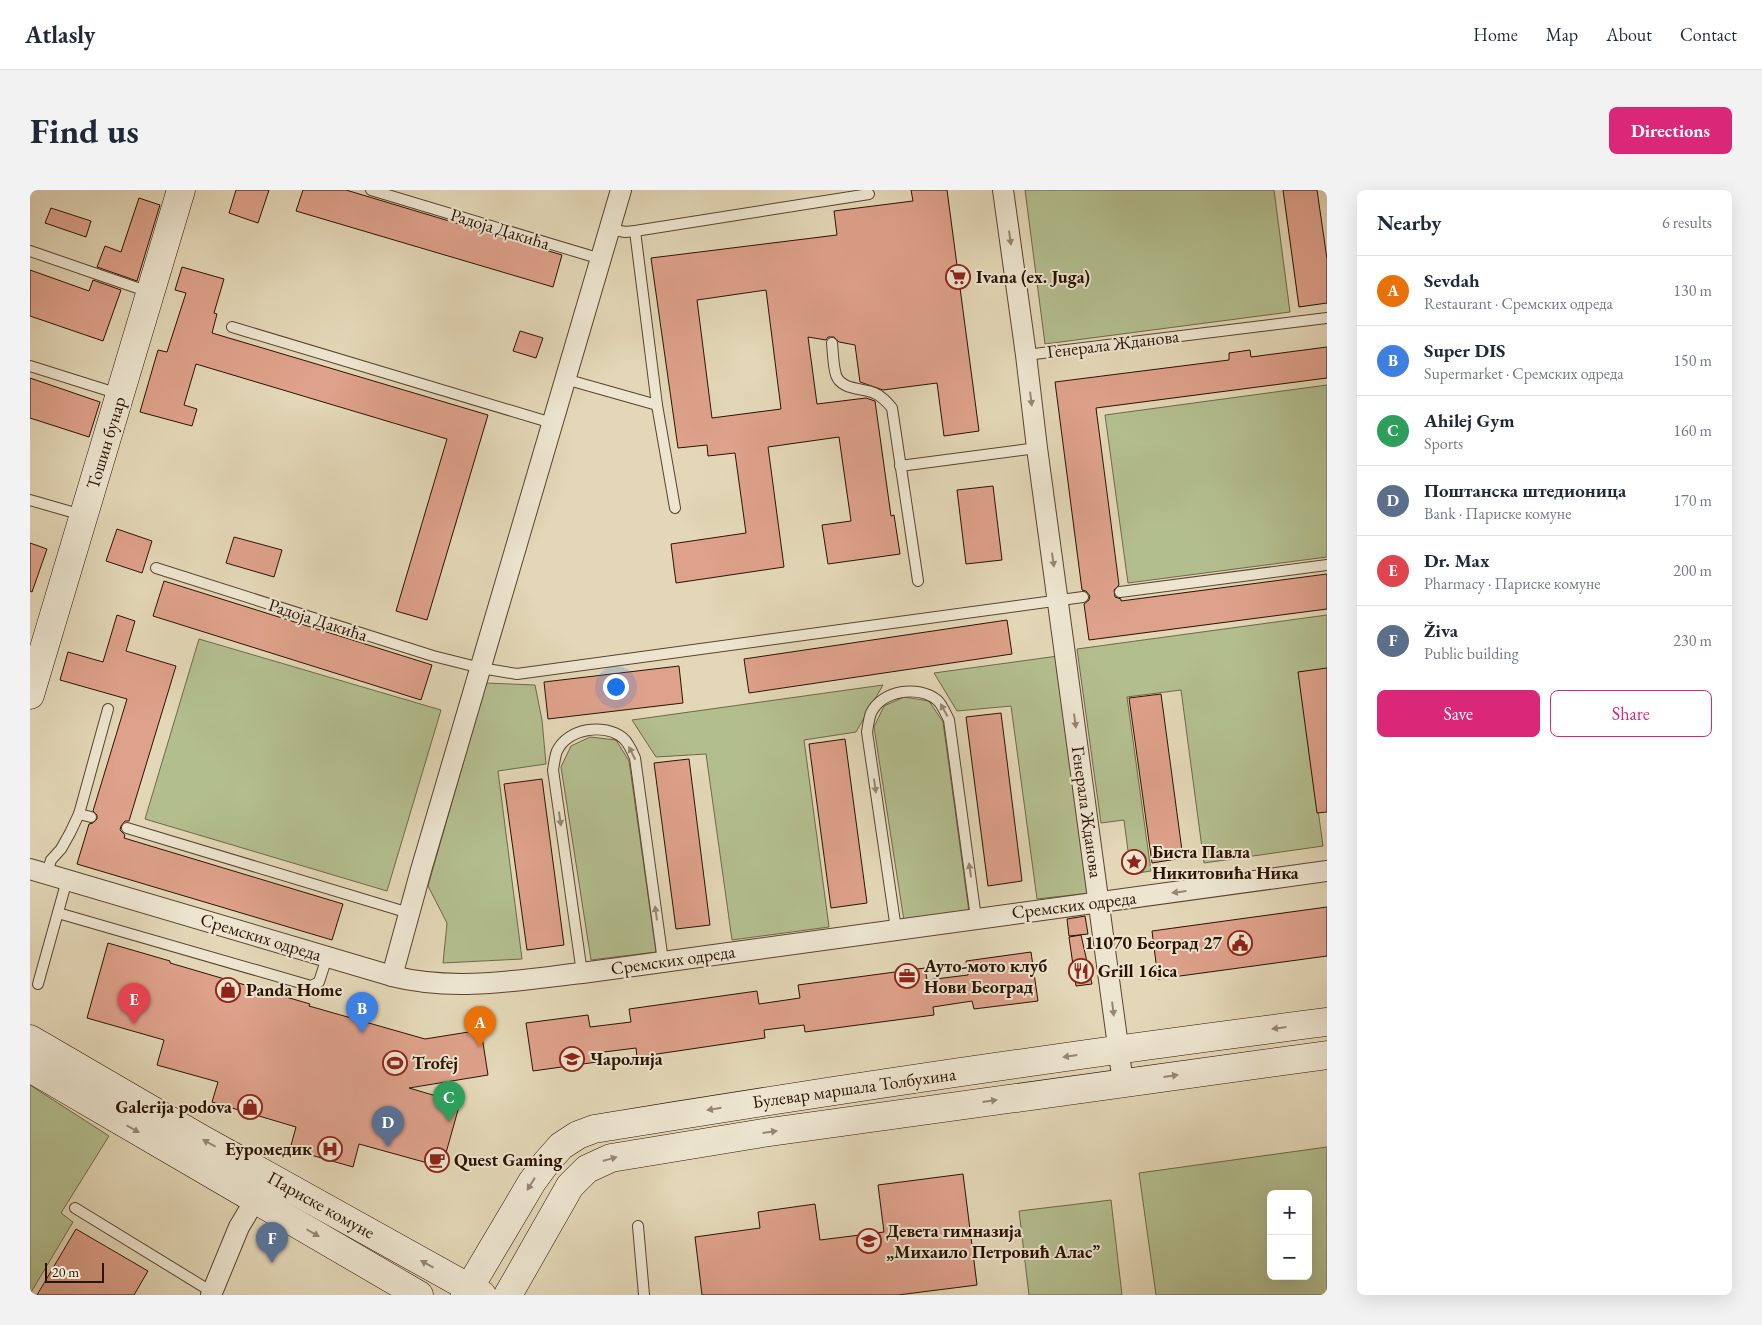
<!DOCTYPE html>
<html lang="en">
<head>
<meta charset="utf-8">
<style>
  body { margin:0; font-family:"EB Garamond",serif; background:#f2f2f3; color:#1f2937 }
  .controls { position:absolute; right:15px; bottom:15px; display:grid; overflow:hidden; border-radius:8px; box-shadow:0 5px 20px #0002 }
  .controls button { width:45px; height:45px; display:grid; place-items:center; padding:0; border:0; border-bottom:1px solid #e0e1e3; background:#fff; color:#1f2937; font:25px sans-serif }
  .scale { position:absolute; left:15px; bottom:12px; width:59px; box-sizing:border-box; padding-left:5px; border:2px solid #2b1201; border-top:0; font-size:14px; line-height:18px; white-space:nowrap; color:#2b1201; -webkit-text-stroke:4px #ede5d0; paint-order:stroke }
  .you { position:absolute; left:585px; top:496px; width:18px; height:18px; margin:-12px; border:4px solid #fff; border-radius:50%; background:#1a73e8; box-shadow:0 0 0 8px #1a73e833 }
  .badge { display:grid; place-items:center; width:32px; height:32px; border-radius:50%; background:#db2777; color:#fff; font-size:16px; font-weight:700 }
  .pin { position:absolute; translate:-50% -41px; filter:drop-shadow(0 1px 2px #0008) }
  .pin::after { content:''; position:absolute; top:26px; width:18px; height:15px; background:inherit; clip-path:polygon(0 0,100% 0,50% 100%) }
  .list { margin:0; padding:0; list-style:none }
  h2 { display:flex; justify-content:space-between; align-items:center; height:65px; margin:0; padding:0 20px; font-size:21px }
  h2 small { font-size:16px; font-weight:400; color:#747a83 }
  .list li { display:grid; grid-template-columns:32px 1fr auto; gap:15px; align-items:center; box-sizing:border-box; height:70px; padding:0 20px; border-top:1px solid #e0e1e3 }
  .list b { display:block; font-size:19px; white-space:nowrap }
  .list p { margin:0; font-size:16px; white-space:nowrap; color:#747a83 }
  .list em { font-size:16px; font-style:normal; color:#747a83 }
  .actions { display:flex; gap:10px; padding:15px 20px }
  .actions a { flex:1; padding:11px 0; border:1px solid #db2777; border-radius:8px; text-align:center; font-size:18px; color:#db2777 }
  .actions .main { background:#db2777; color:#fff }
  .map { position:relative; flex:none; width:1297px; height:1105px; overflow:hidden; border-radius:8px }
  header { display:flex; align-items:center; gap:30px; box-sizing:border-box; height:70px; padding:0 25px; background:#fff; border-bottom:1px solid #e0e1e3 }
  header strong { font-size:24px }
  nav { display:flex; gap:28px; margin-inline-start:auto; font-size:18px }
  .intro { display:flex; align-items:center; justify-content:space-between; box-sizing:border-box; height:120px; padding:0 30px }
  h1 { margin:0; font-size:35px }
  .button { padding:12px 22px; border-radius:8px; background:#db2777; color:#fff; font-size:18px; font-weight:700 }
  main { display:flex; gap:30px; padding:0 30px }
  aside { flex:1; background:#fff; border-radius:8px; box-shadow:0 5px 20px #0002 }
  .map>svg:first-child { display:block }
  .green { fill:#b3be8f; stroke:#6f6848; fill-rule:evenodd }
  .building { fill:#dea18b; stroke:#2b1201; fill-rule:evenodd }
  .lines { fill:none; stroke-linecap:round; stroke-linejoin:round }
  .lane-casing { stroke:#59432e; stroke-width:12 }
  .street-casing { stroke:#59432e; stroke-width:22 }
  .secondary-casing { stroke:#2b1201; stroke-width:29 }
  .lane { stroke:#ede5d0; stroke-width:10 }
  .street { stroke:#ede5d0; stroke-width:20 }
  .secondary { stroke:#ede5d0; stroke-width:28 }
  .oneway { fill:#968673 }
  .labels { text-anchor:middle; stroke-width:4; stroke-linejoin:round; paint-order:stroke }
  .street-label { font-size:18px; fill:#2b1201; stroke:#ede5d0 }
  .poi-label { font-size:18px; font-weight:bold; fill:#2b1201; stroke:#ede5d0; text-anchor:start }
</style>
</head>
<body>
<header>
<strong>Atlasly</strong>
<nav><a>Home</a><a>Map</a><a>About</a><a>Contact</a></nav>
</header>
<div class="intro"><h1>Find us</h1><a class="button">Directions</a></div>
<main>
<div class="map">
<svg width="1297" height="1105" viewBox="0 0 1297 1105">
  <rect width="100%" height="100%" fill="#e3d7b7"/>
  <filter id="stains"><feTurbulence type="fractalNoise" baseFrequency=".004" numOctaves="4"/><feColorMatrix values="0 0 0 0 .2 0 0 0 0 .09 0 0 0 0 .02 0 0 0 .5 -.17"/></filter>
  <radialGradient id="worn" r=".72"><stop offset=".6" stop-color="#630" stop-opacity="0"/><stop offset="1" stop-color="#630" stop-opacity=".3"/></radialGradient>
  <g class="green">
    <path d="M995,0H1244L1260,122L1015,154Z"/>
    <path d="M1297,195V367L1098,393L1075,225Z"/>
    <path d="M1297,425V479L1269,483L1293,656L1174,673L1151,500L1097,507L1121,681L1101,684L1094,630L1071,633L1047,459Z"/>
    <path d="M169,449L411,520L357,701L115,629Z"/>
    <path d="M1028,466L1060,703L1007,709L981,516L927,521L904,483Z"/>
    <path d="M456,493L505,495L512,530L516,574L468,581L492,769L413,773L417,733L398,696Z"/>
    <path d="M853,495L826,542L774,550L799,737L702,750L676,564L626,567L602,530Z"/>
    <path d="M874,507L899,511L913,532L939,722L874,731L844,537L854,516Z"/>
    <path d="M560,547L586,550L599,571L626,762L561,770L531,577L541,556Z"/>
    <path d="M0,895L79,946L31,1023L43,1032L0,1104Z"/>
    <path d="M1297,957V1105H1126L1109,983ZM1241,1004H1278V1086H1241Z"/>
    <path d="M1081,1010L1092,1105H999L989,1021Z"/>
  </g>
  <g class="building">
    <path d="M206,0H239L228,33L199,23Z"/>
    <path d="M273,0H316L532,65L523,97L266,21Z"/>
    <path d="M881,0H917L949,241L914,246L907,193L853,200L830,192L825,155L809,152L804,147H798L796,150L778,147L787,214L836,208L845,211L861,326L864,325L870,364L798,374L792,335L821,331L809,247L738,257L754,377L646,393L641,354L716,343L705,263L678,266L677,255L648,258L621,68L807,45L804,21L883,11ZM736,100L751,219L682,228L667,110Z"/>
    <path d="M1253,0H1287L1297,69V113L1269,117Z"/>
    <path d="M109,8L130,15L107,91L67,77L75,56L91,62Z"/>
    <path d="M21,18L61,31L56,47L15,33Z"/>
    <path d="M152,77L194,89L184,123L187,124L182,143L458,225L397,430L366,421L417,249L166,174L154,215L167,219L162,236L110,222L128,160L137,162L156,103L145,100Z"/>
    <path d="M0,80L59,101L63,90L91,100L73,151L0,126Z"/>
    <path d="M490,141L513,148L506,168L483,161Z"/>
    <path d="M1297,157V188L1066,218L1089,395L1084,400L1085,407L1091,409V411L1297,384V419L1059,450L1054,414L1059,410L1060,406L1056,401L1052,400L1025,192L1199,170V163L1220,160L1221,167Z"/>
    <path d="M0,188L70,212L59,247L0,228Z"/>
    <path d="M963,296L972,370L936,374L927,300Z"/>
    <path d="M87,339L122,351L112,383L76,371Z"/>
    <path d="M204,347L252,360L244,387L196,373Z"/>
    <path d="M0,353L17,359L2,402L0,401Z"/>
    <path d="M134,391L402,475L391,510L123,426Z"/>
    <path d="M87,425L105,431L96,461L146,476L99,631H95L91,636L90,640L95,645L94,648L313,714L302,750L47,674L59,634L63,633L67,629V625L63,621L97,509L30,490L38,462L73,472Z"/>
    <path d="M977,430L982,464L719,503L714,469Z"/>
    <path d="M649,476L653,513L518,529L514,492Z"/>
    <path d="M1297,478V622L1287,623L1268,482Z"/>
    <path d="M1131,504L1153,668L1122,673L1099,508Z"/>
    <path d="M971,523L992,691L958,696L936,527Z"/>
    <path d="M815,549L837,713L801,718L779,554Z"/>
    <path d="M659,569L680,735L646,739L624,573Z"/>
    <path d="M512,589L534,755L497,760L474,594Z"/>
    <path d="M1297,717V766L1128,789L1122,741Z"/>
    <path d="M1055,726L1058,744L1039,746L1037,729Z"/>
    <path d="M1051,745L1062,794L1046,796L1039,747Z"/>
    <path d="M78,753L140,771V773L280,814L279,816L395,849L451,840L458,885L379,898L430,913L412,977L329,954L323,977L260,959L266,937L182,912L188,892L127,875L134,850L57,828Z"/>
    <path d="M1001,762L1008,811L944,819L942,811L903,817L904,825L775,842L774,835L734,840L735,848L607,867L606,858L566,863L567,872L503,881L496,833L558,825L560,837L601,832L599,819L727,801L729,814L770,808L768,795L895,778L897,790L938,785L936,771Z"/>
    <path d="M933,984L947,1095L868,1105H672L665,1047L730,1038L728,1022L785,1014L790,1050L854,1042L848,995Z"/>
    <path d="M46,1039L118,1081L104,1105H7Z"/>
  </g>
  <g class="lines">
    <defs>
      <g id="lane">
        <path d="M341,0L571,69"/>
        <path d="M580,39L595,42L605,41"/>
        <path d="M0,61L119,102"/>
        <path d="M202,137L522,233"/>
        <path d="M802,153C803,163 803,175 806,185C811,200 832,198 844,203C852,206 857,212 862,218L888,391"/>
        <path d="M996,165L1297,128"/>
        <path d="M0,176L89,204"/>
        <path d="M535,189L627,215"/>
        <path d="M870,276L1007,258"/>
        <path d="M0,310L52,325"/>
        <path d="M645,318L627,215L605,41L839,4"/>
        <path d="M126,378L403,466L451,478L487,484L1053,407"/>
        <path d="M1090,402L1297,375"/>
        <path d="M49,624L61,627"/>
        <path d="M97,638L379,723"/>
        <path d="M17,683L21,670L31,659L40,643L49,624L78,519"/>
        <path d="M28,723L281,796L289,792L297,767"/>
        <path d="M866,739L837,542C838,536 839,528 841,523C852,500 888,495 907,510C912,514 916,524 919,530L946,728"/>
        <path d="M552,783L523,580C524,574 525,566 527,561C538,538 574,533 593,548C598,552 602,561 605,568L633,771"/>
        <path d="M8,794L37,690"/>
        <path d="M45,1018L182,1102"/>
        <path d="M608,1036L614,1105"/>
      </g>
      <g id="street">
        <path d="M973,0L996,165L1007,258L1093,893"/>
        <path d="M0,679L362,786C425,802 489,790 552,783L1297,681"/>
        <path d="M362,786L391,680L591,0"/>
        <path d="M181,1105L209,1037L225,1010"/>
      </g>
      <g id="secondary">
        <path d="M0,505L151,0"/>
        <path d="M0,849L170,948L452,1105"/>
        <path d="M0,878L389,1105"/>
        <path d="M435,1105L502,992L516,973L531,956L548,945L564,939C808,899 1052,863 1297,832"/>
        <path d="M478,1105L540,996L557,979L581,968L733,943L1297,865"/>
      </g>
    </defs>
    <use href="#lane" class="lane-casing"/>
    <use href="#street" class="street-casing"/>
    <use href="#secondary" class="secondary-casing"/>
    <use href="#lane" class="lane"/>
    <use href="#street" class="street"/>
    <use href="#secondary" class="secondary"/>
  </g>
  <defs><path id="oneway-solid" d="M-6-.8H1V-3.2L6.5 0L1 3.2V.8H-6Z" transform="scale(1.25)"/></defs>
  <g class="oneway">
    <use href="#oneway-solid" transform="translate(980 48) rotate(82)"/>
    <use href="#oneway-solid" transform="translate(1001 209) rotate(83)"/>
    <use href="#oneway-solid" transform="translate(1023 370) rotate(82)"/>
    <use href="#oneway-solid" transform="translate(914 520) rotate(-119)"/>
    <use href="#oneway-solid" transform="translate(1045 531) rotate(82)"/>
    <use href="#oneway-solid" transform="translate(602 563) rotate(-116)"/>
    <use href="#oneway-solid" transform="translate(845 596) rotate(82)"/>
    <use href="#oneway-solid" transform="translate(530 629) rotate(82)"/>
    <use href="#oneway-solid" transform="translate(940 680) rotate(-98)"/>
    <use href="#oneway-solid" transform="translate(1149 702) rotate(173)"/>
    <use href="#oneway-solid" transform="translate(626 723) rotate(-98)"/>
    <use href="#oneway-solid" transform="translate(1083 819) rotate(83)"/>
    <use href="#oneway-solid" transform="translate(1249 838) rotate(173)"/>
    <use href="#oneway-solid" transform="translate(1040 866) rotate(172)"/>
    <use href="#oneway-solid" transform="translate(1141 886) rotate(-8)"/>
    <use href="#oneway-solid" transform="translate(960 911) rotate(-8)"/>
    <use href="#oneway-solid" transform="translate(684 919) rotate(171)"/>
    <use href="#oneway-solid" transform="translate(103 939) rotate(30)"/>
    <use href="#oneway-solid" transform="translate(740 942) rotate(-8)"/>
    <use href="#oneway-solid" transform="translate(179 953) rotate(-151)"/>
    <use href="#oneway-solid" transform="translate(580 969) rotate(-16)"/>
    <use href="#oneway-solid" transform="translate(501 994) rotate(122)"/>
    <use href="#oneway-solid" transform="translate(283 1043) rotate(30)"/>
    <use href="#oneway-solid" transform="translate(397 1074) rotate(-151)"/>
  </g>
  <defs>
    <symbol id="supermarket-ring" viewBox="-11 -11 22 22"><circle r="9.5" fill="#ede5d0" stroke="#8f2418" stroke-width="1.5"/><path d="M-6-5.5h2.5l.6 2H6L4.5 2H-2.5L-4.4-4H-6ZM-1.5 3.2a1.3 1.3 0 1 0 .1 0ZM3 3.2a1.3 1.3 0 1 0 .1 0Z" fill="#8f2418"/></symbol>
    <symbol id="sight-ring" viewBox="-11 -11 22 22"><circle r="9.5" fill="#ede5d0" stroke="#8f2418" stroke-width="1.5"/><path d="M0-6L1.8-2.2L6-1.7L2.9 1.2L3.7 5.4L0 3.3L-3.7 5.4L-2.9 1.2L-6-1.7L-1.8-2.2Z" fill="#8f2418"/></symbol>
    <symbol id="civic-ring" viewBox="-11 -11 22 22"><circle r="9.5" fill="#ede5d0" stroke="#8f2418" stroke-width="1.5"/><path d="M-.6-6.5H3V-4.5H.6V-3L4-1V1h2V6H-6V1h2V-1L-.6-3ZM-1.2 2.5V6h2.4V2.5Z" fill="#8f2418"/></symbol>
    <symbol id="restaurant-ring" viewBox="-11 -11 22 22"><circle r="9.5" fill="#ede5d0" stroke="#8f2418" stroke-width="1.5"/><path d="M-5-6h1v4h1v-4h1v4h1v-4h1v5L-1.5 .5V6h-2V.5L-5-1ZM5-6V6H3V1.5H1.5Q1.5-4 5-6Z" fill="#8f2418"/></symbol>
    <symbol id="office-ring" viewBox="-11 -11 22 22"><circle r="9.5" fill="#ede5d0" stroke="#8f2418" stroke-width="1.5"/><path d="M-6-3h4V-5.5h4V-3h4V5H-6ZM-1-4.5V-3h2v-1.5ZM-6 0V1H6V0Z" fill="#8f2418"/></symbol>
    <symbol id="shop-ring" viewBox="-11 -11 22 22"><circle r="9.5" fill="#ede5d0" stroke="#8f2418" stroke-width="1.5"/><path d="M-5-2.5h2.3a2.7 3.5 0 0 1 5.4 0H5L5.5 6h-11ZM-1.5-2.5h3a1.5 2.3 0 0 0-3 0Z" fill="#8f2418"/></symbol>
    <symbol id="school-ring" viewBox="-11 -11 22 22"><circle r="9.5" fill="#ede5d0" stroke="#8f2418" stroke-width="1.5"/><path d="M0-5L7-2L0 1L-7-2ZM-4 1L0 2.5L4 1V4Q0 6-4 4Z" fill="#8f2418"/></symbol>
    <symbol id="stadium-ring" viewBox="-11 -11 22 22"><circle r="9.5" fill="#ede5d0" stroke="#8f2418" stroke-width="1.5"/><path d="M0-5a6.5 5 0 1 0 0 10a6.5 5 0 1 0 0-10ZM-3.5-1.8h7v3.6h-7Z" fill="#8f2418"/></symbol>
    <symbol id="hospital-ring" viewBox="-11 -11 22 22"><circle r="9.5" fill="#ede5d0" stroke="#8f2418" stroke-width="1.5"/><path d="M-5-5h3v3.5h4V-5h3V5h-3V1.5h-4V5h-3Z" fill="#8f2418"/></symbol>
    <symbol id="cafe-ring" viewBox="-11 -11 22 22"><circle r="9.5" fill="#ede5d0" stroke="#8f2418" stroke-width="1.5"/><path d="M-5.5-4.5H6V0H3Q3 3.5 0 3.5H-2.5Q-5.5 3.5-5.5 0ZM3-3.2v2h1.7v-2ZM-6 4.5H4V6H-6Z" fill="#8f2418"/></symbol>
  </defs>
  <g fill-rule="evenodd">
    <use href="#supermarket-ring" x="914" y="73" width="28" height="28"/>
    <use href="#sight-ring" x="1090" y="658" width="28" height="28"/>
    <use href="#civic-ring" x="1196" y="739" width="28" height="28"/>
    <use href="#restaurant-ring" x="1037" y="767" width="28" height="28"/>
    <use href="#office-ring" x="863" y="772" width="28" height="28"/>
    <use href="#shop-ring" x="184" y="786" width="28" height="28"/>
    <use href="#school-ring" x="528" y="855" width="28" height="28"/>
    <use href="#stadium-ring" x="351" y="859" width="28" height="28"/>
    <use href="#shop-ring" x="206" y="903" width="28" height="28"/>
    <use href="#hospital-ring" x="286" y="945" width="28" height="28"/>
    <use href="#cafe-ring" x="393" y="956" width="28" height="28"/>
    <use href="#school-ring" x="825" y="1037" width="28" height="28"/>
  </g>
  <g class="labels">
    <g class="street-label">
      <text transform="translate(470 39) rotate(17)" y="6">Радоја Дакића</text>
      <text transform="translate(1083 154) rotate(-7)" y="6">Генерала Жданова</text>
      <text transform="translate(76 253) rotate(-73)" y="6">Тошин бунар</text>
      <text transform="translate(288 430) rotate(18)" y="6">Радоја Дакића</text>
      <text transform="translate(1057 622) rotate(82)" y="6">Генерала Жданова</text>
      <text transform="translate(1044 715) rotate(-7)" y="6">Сремских одреда</text>
      <text transform="translate(231 747) rotate(17)" y="6">Сремских одреда</text>
      <text transform="translate(643 770) rotate(-8)" y="6">Сремских одреда</text>
      <text transform="translate(824 898) rotate(-8)" y="6">Булевар маршала Толбухина</text>
      <text transform="translate(291 1015) rotate(29)" y="6">Париске комуне</text>
    </g>
    <g class="poi-label">
      <text x="946" y="93">Ivana (ex. Juga)</text>
      <text x="1122" y="668">Биста Павла<tspan x="1122" dy="21">Никитовића Ника</tspan></text>
      <text x="1192" y="759" text-anchor="end">11070 Београд 27</text>
      <text x="894" y="782">Ауто-мото клуб<tspan x="894" dy="21">Нови Београд</tspan></text>
      <text x="1068" y="787">Grill 16ica</text>
      <text x="216" y="806">Panda Home</text>
      <text x="560" y="875">Чаролија</text>
      <text x="382" y="879">Trofej</text>
      <text x="202" y="923" text-anchor="end">Galerija podova</text>
      <text x="282" y="965" text-anchor="end">Еуромедик</text>
      <text x="424" y="976">Quest Gaming</text>
      <text x="856" y="1047">Девета гимназија<tspan x="856" dy="21">„Михаило Петровић Алас”</tspan></text>
    </g>
  </g>
  <rect width="100%" height="100%" filter="url(#stains)"/>
  <rect width="100%" height="100%" fill="url(#worn)"/>
</svg>
<div class="controls">
<button>+</button>
<button>−</button>
</div>
<div class="scale">20 m</div>
<div class="you"></div>
<div class="pin badge" style="left:450px;top:857px;background:#e8710a">A</div>
<div class="pin badge" style="left:332px;top:843px;background:#3f7fe0">B</div>
<div class="pin badge" style="left:419px;top:932px;background:#2e9e5b">C</div>
<div class="pin badge" style="left:358px;top:957px;background:#5c6f8a">D</div>
<div class="pin badge" style="left:104px;top:834px;background:#e0444e">E</div>
<div class="pin badge" style="left:242px;top:1073px;background:#5c6f8a">F</div>
</div>
<aside>
<h2>Nearby<small>6 results</small></h2>
<ul class="list">
<li><span class="badge" style="background:#e8710a">A</span><div><b>Sevdah</b><p>Restaurant · Сремских одреда</p></div><em>130 m</em></li>
<li><span class="badge" style="background:#3f7fe0">B</span><div><b>Super DIS</b><p>Supermarket · Сремских одреда</p></div><em>150 m</em></li>
<li><span class="badge" style="background:#2e9e5b">C</span><div><b>Ahilej Gym</b><p>Sports</p></div><em>160 m</em></li>
<li><span class="badge" style="background:#5c6f8a">D</span><div><b>Поштанска штедионица</b><p>Bank · Париске комуне</p></div><em>170 m</em></li>
<li><span class="badge" style="background:#e0444e">E</span><div><b>Dr. Max</b><p>Pharmacy · Париске комуне</p></div><em>200 m</em></li>
<li><span class="badge" style="background:#5c6f8a">F</span><div><b>Živa</b><p>Public building</p></div><em>230 m</em></li>
</ul>
<div class="actions"><a class="main">Save</a><a>Share</a></div>
</aside>
</main>
</body>
</html>
